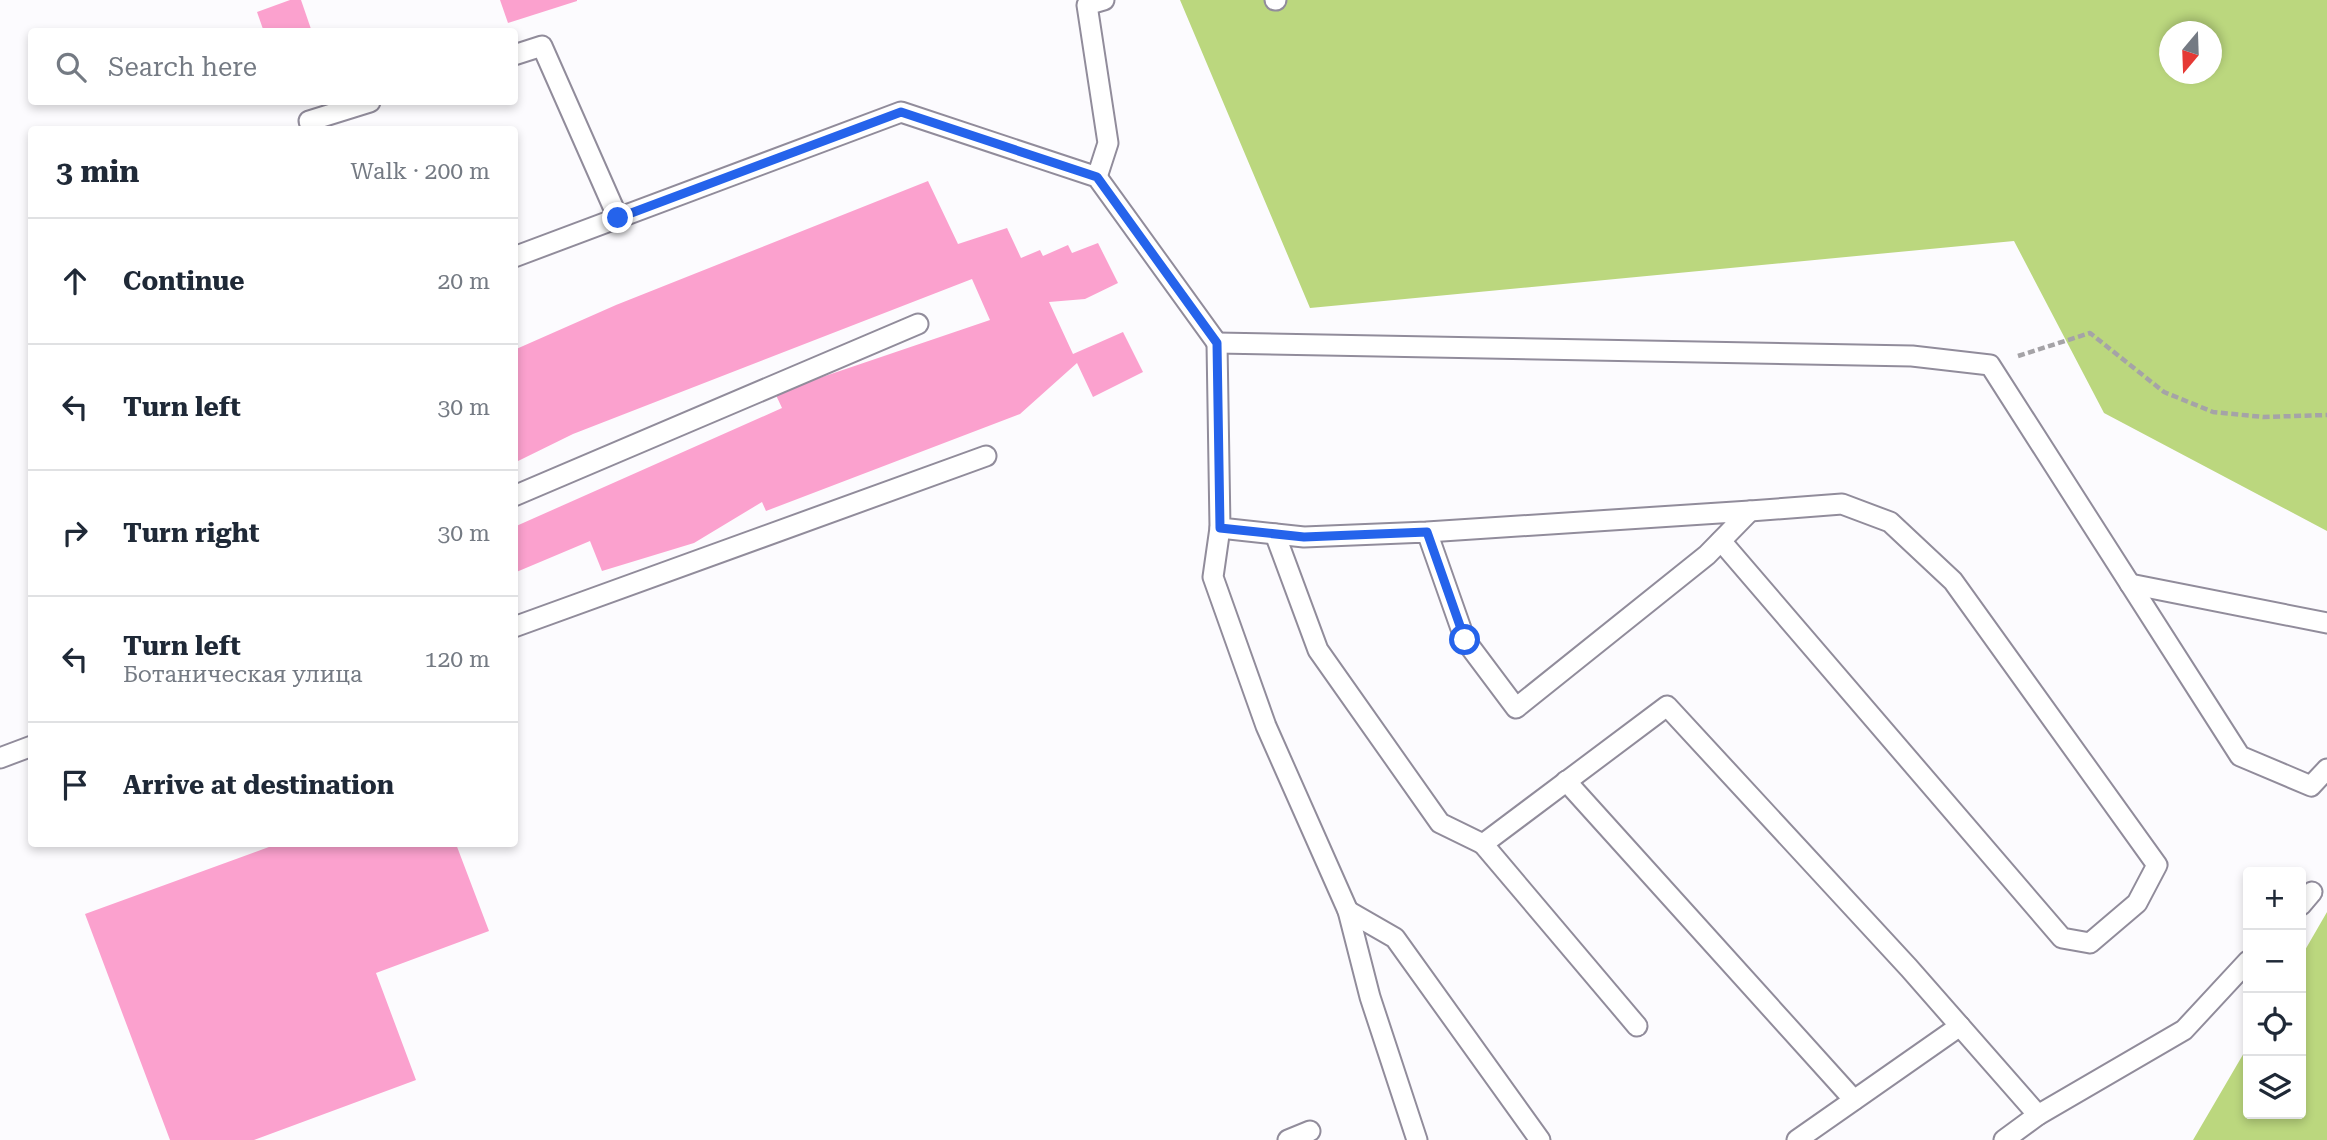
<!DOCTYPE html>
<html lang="en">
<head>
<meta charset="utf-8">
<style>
  body { margin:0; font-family:"Roboto Serif",serif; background:#f6f6f7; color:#1f2937 }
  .controls { position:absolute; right:21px; bottom:21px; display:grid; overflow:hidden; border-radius:7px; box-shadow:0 4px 10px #0003 }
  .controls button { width:63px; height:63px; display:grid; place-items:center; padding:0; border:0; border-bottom:2px solid #e0e1e3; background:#fff; color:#1f2937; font:35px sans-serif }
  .compass { position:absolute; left:2159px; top:21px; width:63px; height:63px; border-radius:50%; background:#fff; box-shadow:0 4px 10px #0003; rotate:199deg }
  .stop { position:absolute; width:21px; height:21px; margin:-16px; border:5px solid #2563eb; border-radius:50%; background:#fff }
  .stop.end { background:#2563eb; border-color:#fff; box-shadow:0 2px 7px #0008 }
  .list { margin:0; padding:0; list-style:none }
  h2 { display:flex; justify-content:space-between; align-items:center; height:91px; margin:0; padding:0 28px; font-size:30px }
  h2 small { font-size:23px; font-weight:400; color:#747a83 }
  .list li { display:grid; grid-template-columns:46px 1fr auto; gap:21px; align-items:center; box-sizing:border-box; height:126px; padding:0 28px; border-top:2px solid #e0e1e3 }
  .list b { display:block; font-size:26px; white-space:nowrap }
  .list p { margin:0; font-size:23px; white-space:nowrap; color:#747a83 }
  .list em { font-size:23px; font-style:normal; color:#747a83 }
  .icon { flex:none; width:38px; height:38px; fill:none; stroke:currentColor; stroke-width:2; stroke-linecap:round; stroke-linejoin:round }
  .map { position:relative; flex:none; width:2327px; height:1140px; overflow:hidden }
  .search { position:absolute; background:#fff; box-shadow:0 4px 10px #0003; left:28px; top:28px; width:490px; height:77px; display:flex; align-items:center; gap:18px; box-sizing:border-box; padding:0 24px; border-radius:7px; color:#747a83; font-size:26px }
  .panel { position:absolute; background:#fff; box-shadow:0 4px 10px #0003; left:28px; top:126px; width:490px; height:721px; border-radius:7px }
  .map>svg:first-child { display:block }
  .forest { fill:#bbd77e; fill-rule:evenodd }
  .building { fill:#fba1ce }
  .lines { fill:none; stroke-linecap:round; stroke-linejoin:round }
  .service-casing { stroke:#918c9b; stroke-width:23 }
  .path { stroke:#a5a3a7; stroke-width:4.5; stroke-dasharray:7 3.5; stroke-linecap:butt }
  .service { stroke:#fff; stroke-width:19 }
  .route { stroke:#2563eb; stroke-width:9 }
</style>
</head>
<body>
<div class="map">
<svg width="2327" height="1140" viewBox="0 0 2327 1140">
  <rect width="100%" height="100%" fill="#fcfbfe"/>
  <g class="forest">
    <path d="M1180,0H2327V531L2104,413L2014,241L1310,308ZM2170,32H2212V74H2170Z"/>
    <path d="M2327,912V1140H2193L2248,1046V1114H2301V957Z"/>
  </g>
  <g class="building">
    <path d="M290,0H301L312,32H264L257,12Z"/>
    <path d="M500,0H577V1L508,23Z"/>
    <path d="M928,181L958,244L1007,228L1021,258L1040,250L1043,256L1068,245L1072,253L1098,243L1118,283L1085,299L1049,302L1073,354L1123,332L1143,372L1093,397L1077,363L1020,414L766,511L762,502L694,543L602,571L590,541L514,573V527L782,408L775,393L990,320L972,279L573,434L514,463V350L616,305Z"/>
    <path d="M277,844H456L489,931L376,973L416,1080L254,1140H170L85,914Z"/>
  </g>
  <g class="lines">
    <defs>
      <g id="service">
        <path d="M1275,0H1276"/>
        <path d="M514,55L542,46L618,218"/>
        <path d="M312,130L309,121L370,102"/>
        <path d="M1097,177L1108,143L1087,5L1104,0"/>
        <path d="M514,257L901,112L1097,177L1217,343"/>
        <path d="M1217,343L1912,356L1990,365L2240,756L2311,786L2327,769"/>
        <path d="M1217,343L1220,528L1304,537L1427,532L1465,640L1516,708L1707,555L1750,511L1427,532"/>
        <path d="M514,496L918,324"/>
        <path d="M1220,528L1213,577L1266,726L1348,911L1370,997L1417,1140"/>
        <path d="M1275,534L1318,650L1440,823L1483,844L1667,706L1909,968L2038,1115"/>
        <path d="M1721,541L2062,938L2090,943L2137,903L2157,865L1953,581L1890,522L1842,504L1750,511"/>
        <path d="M2130,584L2327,623"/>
        <path d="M514,627L986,456"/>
        <path d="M0,758L32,746"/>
        <path d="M1566,781L1854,1100"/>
        <path d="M1483,844L1637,1026"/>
        <path d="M2301,905L2312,892"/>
        <path d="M1348,911L1395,938L1540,1140"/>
        <path d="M1288,1140L1310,1131"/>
        <path d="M1797,1140L1960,1026"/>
        <path d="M2004,1140L2038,1115L2184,1030L2248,961"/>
      </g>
    </defs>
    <use href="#service" class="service-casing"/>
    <path class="path" d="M2018,356L2090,333L2164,392L2213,412L2263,417L2327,415"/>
    <use href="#service" class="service"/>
  </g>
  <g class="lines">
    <path class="route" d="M618,218L901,112L1097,177L1217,343L1220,528L1304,537L1427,532L1465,640"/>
  </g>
</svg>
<div class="controls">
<button>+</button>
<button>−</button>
<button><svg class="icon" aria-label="locate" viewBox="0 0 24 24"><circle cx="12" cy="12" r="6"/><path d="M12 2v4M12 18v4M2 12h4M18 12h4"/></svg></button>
<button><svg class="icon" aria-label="layers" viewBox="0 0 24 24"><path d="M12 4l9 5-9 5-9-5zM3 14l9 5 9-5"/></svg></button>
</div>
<svg class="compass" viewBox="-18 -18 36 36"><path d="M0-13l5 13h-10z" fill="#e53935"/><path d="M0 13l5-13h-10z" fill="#747a83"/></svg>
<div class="stop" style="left:1465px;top:640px"></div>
<div class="stop end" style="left:618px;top:218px"></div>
<div class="search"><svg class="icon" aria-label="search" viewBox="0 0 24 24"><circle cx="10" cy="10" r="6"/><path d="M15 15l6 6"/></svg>Search here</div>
<section class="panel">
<h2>3 min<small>Walk · 200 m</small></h2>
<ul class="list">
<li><svg class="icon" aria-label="ahead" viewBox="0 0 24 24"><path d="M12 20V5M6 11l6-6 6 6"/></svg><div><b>Continue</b></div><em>20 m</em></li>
<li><svg class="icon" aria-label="left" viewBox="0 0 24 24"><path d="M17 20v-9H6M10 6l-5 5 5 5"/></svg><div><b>Turn left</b></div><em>30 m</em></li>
<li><svg class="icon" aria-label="right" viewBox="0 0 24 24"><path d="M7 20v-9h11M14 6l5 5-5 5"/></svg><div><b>Turn right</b></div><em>30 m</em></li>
<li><svg class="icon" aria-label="left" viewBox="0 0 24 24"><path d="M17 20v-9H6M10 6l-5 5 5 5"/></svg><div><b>Turn left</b><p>Ботаническая улица</p></div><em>120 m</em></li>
<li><svg class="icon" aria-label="arrive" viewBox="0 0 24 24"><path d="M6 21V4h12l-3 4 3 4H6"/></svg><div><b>Arrive at destination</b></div></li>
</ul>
</section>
</div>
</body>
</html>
